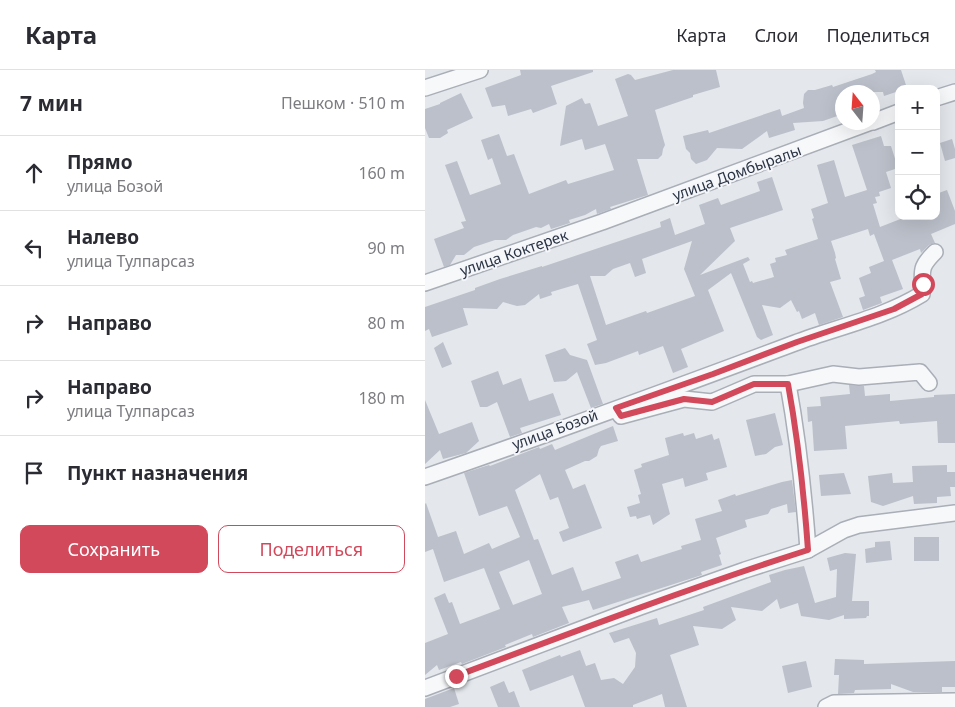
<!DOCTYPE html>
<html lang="ru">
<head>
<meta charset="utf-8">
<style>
  body { margin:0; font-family:"Noto Sans",sans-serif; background:#f2f2f3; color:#2b2b33 }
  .controls { position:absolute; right:15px; top:15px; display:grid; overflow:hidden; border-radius:10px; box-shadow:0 5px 20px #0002 }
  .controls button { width:45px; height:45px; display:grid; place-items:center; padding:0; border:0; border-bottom:1px solid #e1e1e2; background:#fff; color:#2b2b33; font:25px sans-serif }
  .compass { position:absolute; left:410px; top:15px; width:45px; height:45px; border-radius:50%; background:#fff; box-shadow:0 5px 20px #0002; rotate:343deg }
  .stop { position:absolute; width:15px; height:15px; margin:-11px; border:4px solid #d1495b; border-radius:50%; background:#fff }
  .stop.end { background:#d1495b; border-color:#fff; box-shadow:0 1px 5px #0008 }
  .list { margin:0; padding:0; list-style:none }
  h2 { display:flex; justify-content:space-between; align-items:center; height:65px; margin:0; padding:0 20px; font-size:21px }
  h2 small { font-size:16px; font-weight:400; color:#7c7c81 }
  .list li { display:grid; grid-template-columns:32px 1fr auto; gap:15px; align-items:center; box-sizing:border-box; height:75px; padding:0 20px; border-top:1px solid #e1e1e2 }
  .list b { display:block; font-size:19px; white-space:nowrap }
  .list p { margin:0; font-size:16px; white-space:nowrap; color:#7c7c81 }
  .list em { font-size:16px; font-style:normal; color:#7c7c81 }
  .actions { display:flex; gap:10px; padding:15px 20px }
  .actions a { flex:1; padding:11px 0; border:1px solid #d1495b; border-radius:10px; text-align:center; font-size:18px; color:#d1495b }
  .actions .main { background:#d1495b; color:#fff }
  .icon { flex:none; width:28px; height:28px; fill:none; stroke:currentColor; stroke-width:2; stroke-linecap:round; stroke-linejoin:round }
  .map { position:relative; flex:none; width:530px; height:637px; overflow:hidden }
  header { display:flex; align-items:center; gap:30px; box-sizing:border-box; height:70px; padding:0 25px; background:#fff; border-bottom:1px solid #e1e1e2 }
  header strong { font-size:24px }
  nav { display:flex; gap:28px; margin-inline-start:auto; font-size:18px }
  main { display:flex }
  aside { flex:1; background:#fff }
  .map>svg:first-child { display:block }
  .building { fill:#bbc0ca; fill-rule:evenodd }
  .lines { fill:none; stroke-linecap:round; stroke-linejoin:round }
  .street-casing { stroke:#a9aeb7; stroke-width:18 }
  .street { stroke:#f7f8fa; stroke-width:15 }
  .route { stroke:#d1495b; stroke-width:6 }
  .labels { text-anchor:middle; stroke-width:4; stroke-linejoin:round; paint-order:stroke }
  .street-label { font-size:15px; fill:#2b3445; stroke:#f4f6f9 }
</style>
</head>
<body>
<header>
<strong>Карта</strong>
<nav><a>Карта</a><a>Слои</a><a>Поделиться</a></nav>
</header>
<main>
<aside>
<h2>7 мин<small>Пешком · 510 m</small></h2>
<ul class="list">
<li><svg class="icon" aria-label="ahead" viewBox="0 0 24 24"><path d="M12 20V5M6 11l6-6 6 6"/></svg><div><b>Прямо</b><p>улица Бозой</p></div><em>160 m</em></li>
<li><svg class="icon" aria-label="left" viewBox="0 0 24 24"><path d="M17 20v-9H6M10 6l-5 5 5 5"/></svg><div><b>Налево</b><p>улица Тулпарсаз</p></div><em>90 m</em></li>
<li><svg class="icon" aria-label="right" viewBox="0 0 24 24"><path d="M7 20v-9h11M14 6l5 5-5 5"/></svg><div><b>Направо</b></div><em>80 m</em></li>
<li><svg class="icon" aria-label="right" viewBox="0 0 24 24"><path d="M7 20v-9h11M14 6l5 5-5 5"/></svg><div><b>Направо</b><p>улица Тулпарсаз</p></div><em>180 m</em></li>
<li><svg class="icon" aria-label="arrive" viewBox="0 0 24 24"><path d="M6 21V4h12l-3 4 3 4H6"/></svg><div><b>Пункт назначения</b></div></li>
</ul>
<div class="actions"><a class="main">Сохранить</a><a>Поделиться</a></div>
</aside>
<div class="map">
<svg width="530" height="637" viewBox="0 0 530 637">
  <rect width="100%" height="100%" fill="#e4e7ec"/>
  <g class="building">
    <path d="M95,0H168V2L126,16L132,34L108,43L106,39L83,46L80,35L67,37L60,18L96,5Z"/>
    <path d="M248,0H291L295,17L268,25V27L230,40L240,75L238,79L237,85L233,89H212L223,125L185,137L186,139L172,144L171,139L160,145L144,150L145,153L126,159L124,154L116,158L111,157L88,165L81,170H70L49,177L39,185H31L25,195L19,197L9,169L39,158L36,152L41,151L20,95L32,91L45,125L76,114L67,88L63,90L56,70L74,64L82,86L89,84L104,124L141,110L143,114L189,100L180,74L160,80L157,69L135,76L141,36L157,28L160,34L165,33L173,56L203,46L190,9L203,4L206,5L210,10Z"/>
    <path d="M450,0H476L482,18L474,19V21L459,26L458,22H418V44L398,51L368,53L370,60L344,68L342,61L317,79L292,78L282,90L271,94L266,89L265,83L261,79L258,66L283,60L284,63L355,39L357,46L379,38L378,33L379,24L383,20H390L407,15L408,17L447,4L451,2Z"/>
    <path d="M36,23L48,48L22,60L23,63L15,68H4L0,58V39L15,34V33Z"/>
    <path d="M456,66L459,76H466L473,98L461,102L466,118L454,122L455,126L450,127L452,133L448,134L455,157L478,148L479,150L488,146H511V124L522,120L530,141V154L506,164L510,173L504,175L496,183L495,179L467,190L478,219L455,227L457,233L438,240L434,228L440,226L434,208L446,203L444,197L459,191L449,164L445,166L443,159L406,171L410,183L411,188L410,189L416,209L405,212L418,247L394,255L390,243L377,249L374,241L372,242L366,230L355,238L337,235L348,265L336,270L332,267L306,203L283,220L299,261L256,279L263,297L248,303L238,276L214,285L213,281L181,293L170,295L162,274L172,270L153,214L126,222L127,225L115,229L114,224L100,235L92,236L78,232L72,239L38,238L43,255L7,267L4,259L0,261V237L50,220V218L75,209L117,196V197L236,157L235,152L245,148L250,165L280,154L274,135L293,128L296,135L335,121L332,112L347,107L358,140L305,158L310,171L275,205L323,187L325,190L318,194L325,212L327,211L328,213L349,207L345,194L351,192L350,188L362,185L360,180L393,169L387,149L389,148L386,139L403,133L392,95L409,90L420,127L442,120L427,75ZM267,171L259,199L270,226L222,243L221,241L181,255L165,206H180L188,199L205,193L210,207L221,203L217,189Z"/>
    <path d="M527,69L530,79V88L520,91L515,73Z"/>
    <path d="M18,272L27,294L17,298L9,278Z"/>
    <path d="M140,278L145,285L162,290L178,334L166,338L152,302L141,311L129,312L120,285Z"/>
    <path d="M73,301L78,315L96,308L104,331L128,323L136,345L95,358L97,363L85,367L72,332L62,337H55L46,311Z"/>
    <path d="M424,315L439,316L440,326L465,324V331L509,327V325L530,324V373H513L512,351L475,354L474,351L420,356L422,379L389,381L387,351L383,352L382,337L396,336L395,327L425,324Z"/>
    <path d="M0,330L14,364L47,352L54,371L41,383L18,389L15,380L0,394Z"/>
    <path d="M350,343L358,375L350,377L341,384L330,386L321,350Z"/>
    <path d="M188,356L193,371L176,376L174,379L172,386L164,391H160L140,400L148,419L160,414L177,458L138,472L134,462L144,458L133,427L125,430L115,404L90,420L109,470L113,469L127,505L148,497L157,521L196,508L190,492L213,484L216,492L257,479L256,476L276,470L270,449L297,441L293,430L310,424L311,426L357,412L367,410L371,442L363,443L362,434L346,439L343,444L320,450L322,457L291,468L296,484L294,485L297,495L276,502L277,505L168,540L164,530L137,537L144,553L108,567L107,564L80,575L81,577L37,594L36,592L14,600L12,595L0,605V573L23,564L9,528L20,523L24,533L27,532L35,554L75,539L59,498L19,512L8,479L0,482V434L1,433L13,467L31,461L39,484L64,473L67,479L95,467L82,436L54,446L39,403L64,395L65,396L114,377L115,379L127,374L130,380ZM104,490L117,524L88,535L74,502Z"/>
    <path d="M258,363L259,366L269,363L271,369L287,364L289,370L294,368L302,397L281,403L283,410L260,417L258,408L237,414L245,444L228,455L225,445L212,449L211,446L205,447L202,437L215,433L213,425L216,424L209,400L217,397L216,394L244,385L240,368Z"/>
    <path d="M522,395V402H530V417H525L526,426L512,427V433L489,434L488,426L458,436L446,432L443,406L467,403L468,413L488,412L487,396Z"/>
    <path d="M419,403L426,424L396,426L394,405Z"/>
    <rect x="489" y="467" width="25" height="24"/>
    <path d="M465,471L467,490L441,493L440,479L450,477V472Z"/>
    <path d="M420,483L431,484L427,531H444V546H442L441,548L419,549V545L404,550L376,546L373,533L355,539L352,529L337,541L306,537L311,550L297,559L268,556L274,575L245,585L262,637H240L237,624L208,635V637H160L148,605L105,621L97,600L135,585L136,587L155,580L161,596L170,593L176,610L189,608L198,614L210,597L211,583L204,568L189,573L184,563L232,548L234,555L279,540L278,537L346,512L344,505L360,500L379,496L390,533L411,527L412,499L405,501L402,488Z"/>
    <path d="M410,589L439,590V594L530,591V617H517V622H488L466,614V619L430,620L429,623L413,624L414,605H409Z"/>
    <path d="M381,591L387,617L363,623L357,596Z"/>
    <path d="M79,611L84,623L89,621L95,637H73L65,617Z"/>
    <path d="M29,618L34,634L25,637H0V629Z"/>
  </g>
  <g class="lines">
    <defs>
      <g id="street">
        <path d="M0,18L55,0"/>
        <path d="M511,28L530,22"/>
        <path d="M448,52L474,42"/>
        <path d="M0,213L177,152L446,52"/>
        <path d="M363,314C373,369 379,424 383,480"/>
        <path d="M193,342L196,346L259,329L287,332L329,314H363L408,304L434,307L495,302L504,313"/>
        <path d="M0,407C124,364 247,319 370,273C412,257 458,248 497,224C499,201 492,200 510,182"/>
        <path d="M0,618L215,537L320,500L383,480L419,460L434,455L530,443"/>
        <path d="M401,637L409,633L530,631"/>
      </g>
    </defs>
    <use href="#street" class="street-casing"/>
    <use href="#street" class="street"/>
  </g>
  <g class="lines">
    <path class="route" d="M31,606C148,562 264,518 383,480C379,424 373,369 363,314H329L287,332L259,329L196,346L191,338L288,304L372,272L469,239L497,224L498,214"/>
  </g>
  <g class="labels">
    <g class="street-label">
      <text transform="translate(312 103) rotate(-20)" y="5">улица Домбыралы</text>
      <text transform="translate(89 183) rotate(-19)" y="5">улица Коктерек</text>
      <text transform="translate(130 360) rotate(-20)" y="5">улица Бозой</text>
    </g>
  </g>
</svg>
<div class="controls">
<button>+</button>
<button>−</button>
<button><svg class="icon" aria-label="locate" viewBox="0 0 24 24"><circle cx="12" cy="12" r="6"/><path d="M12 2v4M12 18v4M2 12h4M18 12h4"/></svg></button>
</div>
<svg class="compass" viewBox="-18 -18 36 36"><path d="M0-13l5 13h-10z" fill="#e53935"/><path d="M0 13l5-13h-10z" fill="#7c7c81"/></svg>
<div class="stop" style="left:498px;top:214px"></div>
<div class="stop end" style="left:31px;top:606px"></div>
</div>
</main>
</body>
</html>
